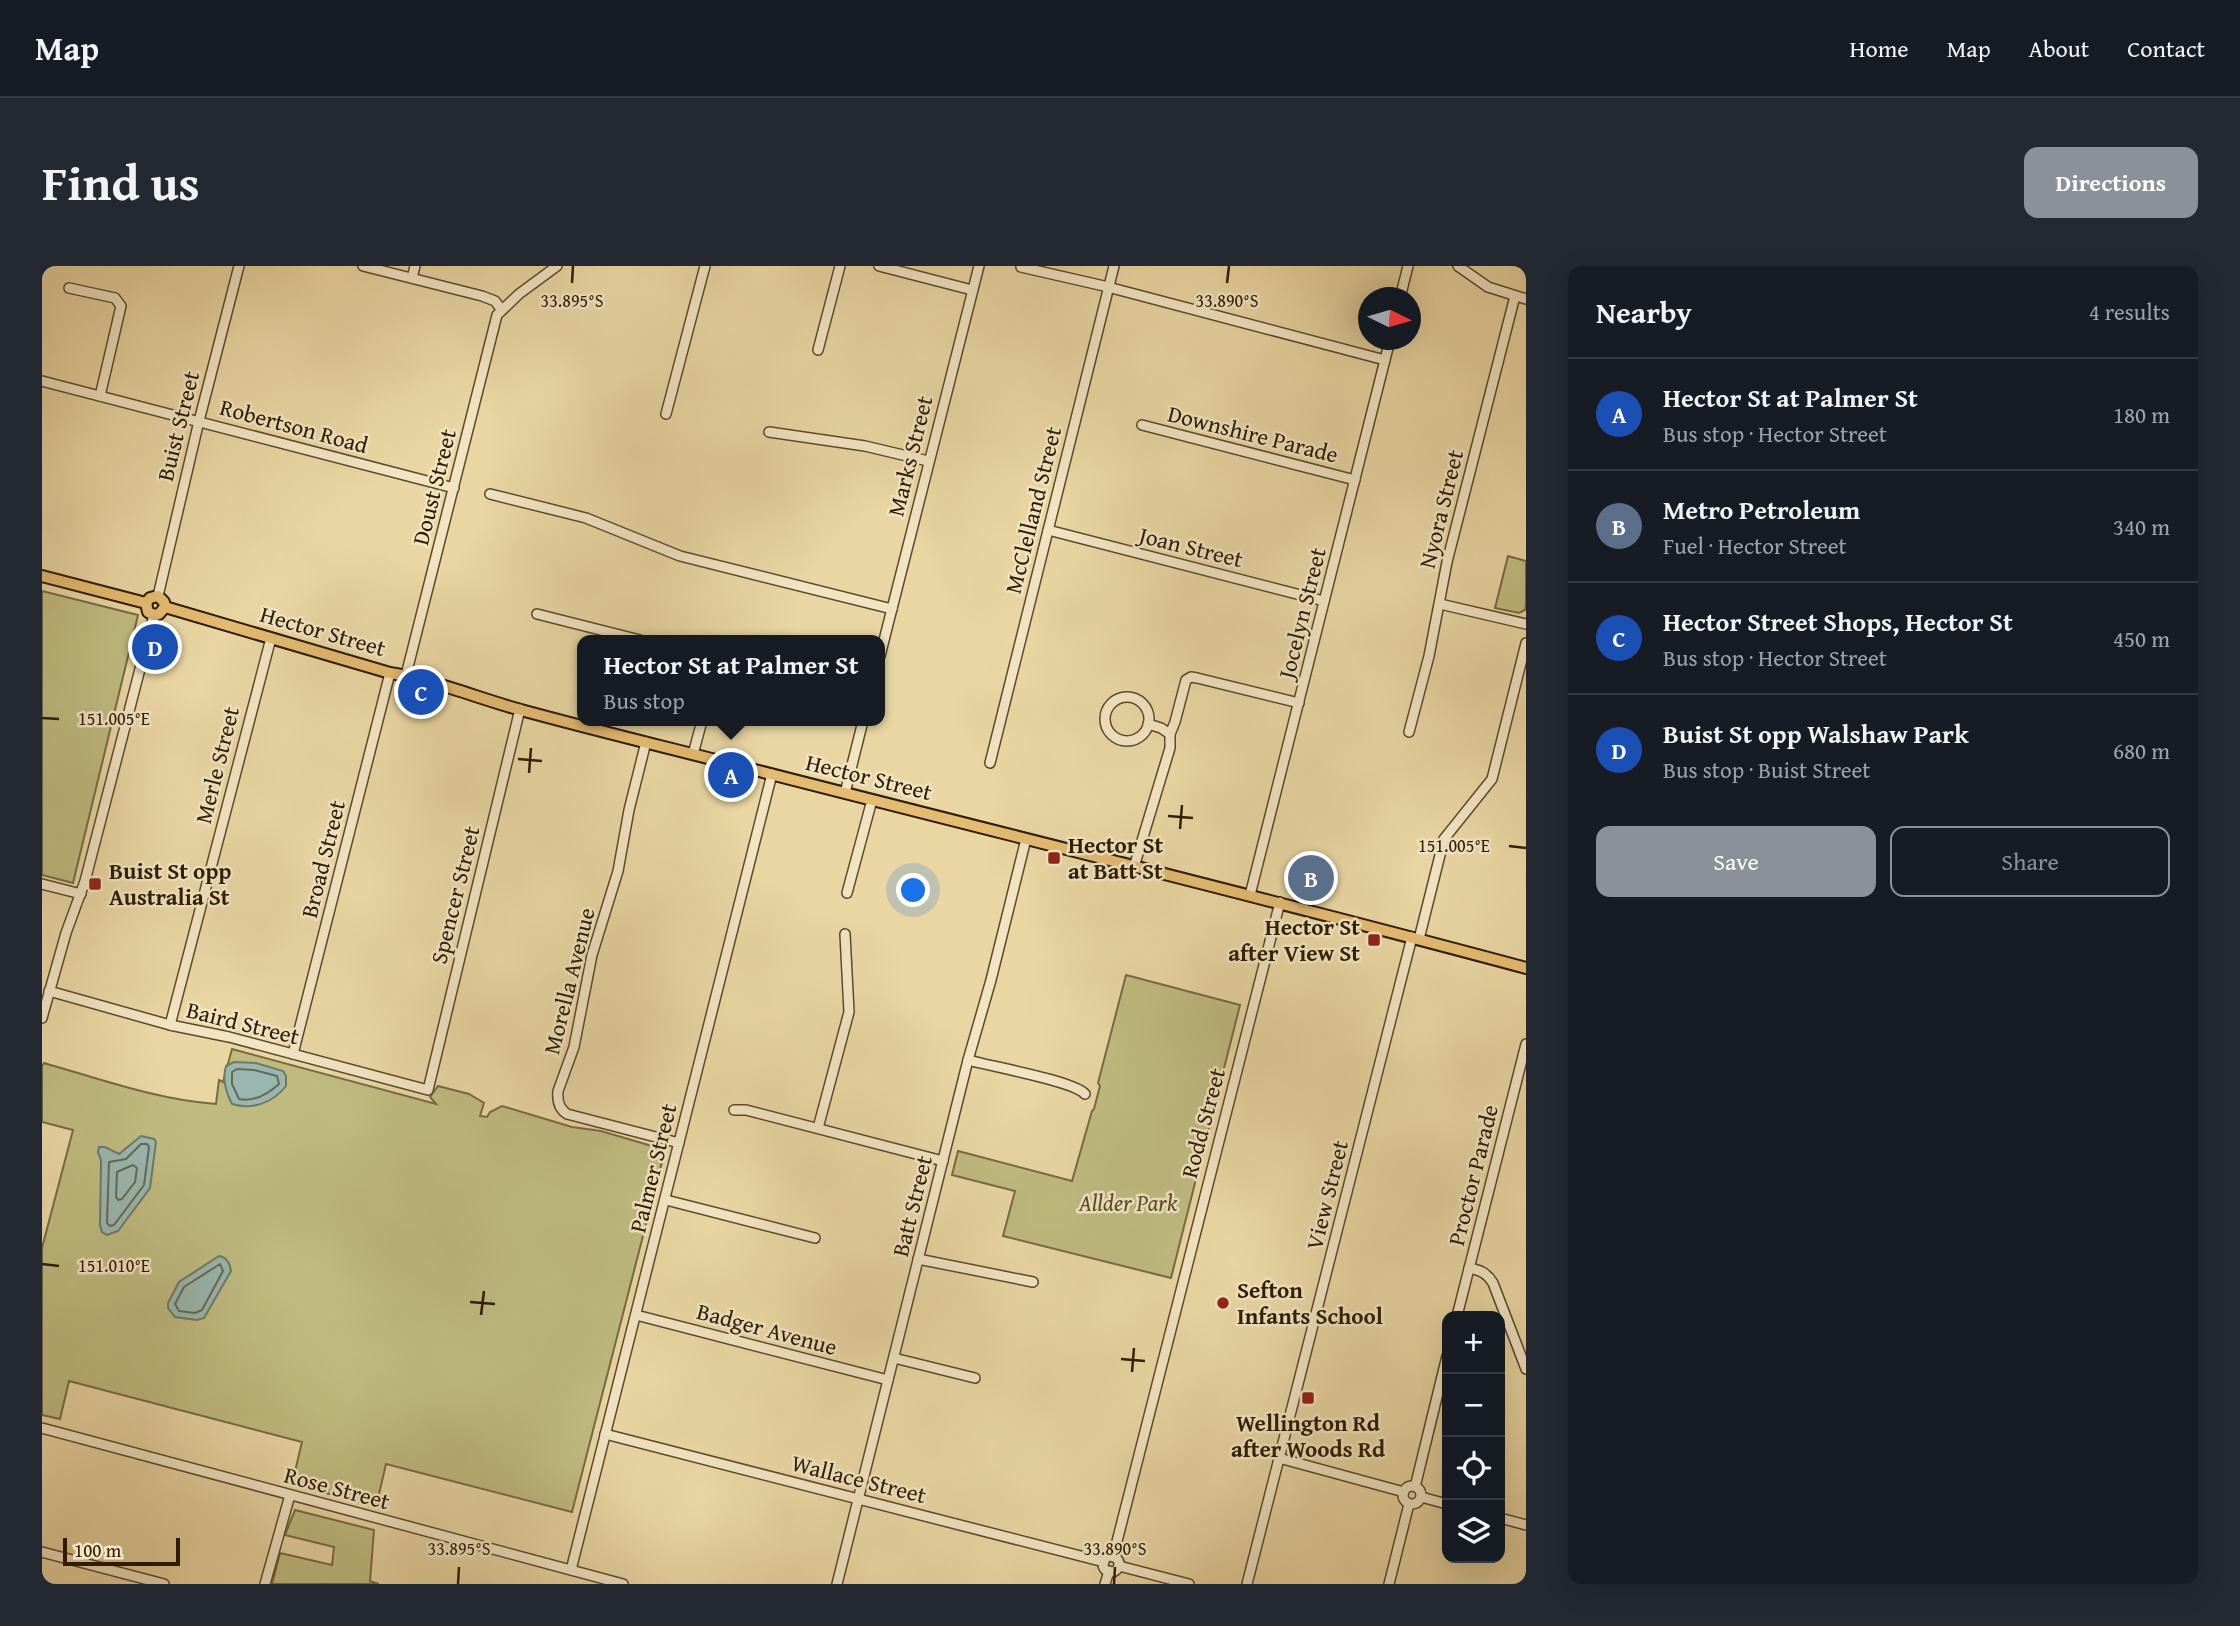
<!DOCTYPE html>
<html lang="en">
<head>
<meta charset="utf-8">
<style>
  body { margin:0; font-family:"Gentium Book Plus",serif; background:#242831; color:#f1f3f6 }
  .controls { position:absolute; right:21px; bottom:21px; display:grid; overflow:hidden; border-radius:14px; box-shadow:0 7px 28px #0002 }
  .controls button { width:63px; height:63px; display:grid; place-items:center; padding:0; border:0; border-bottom:2px solid #363941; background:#171b24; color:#f1f3f6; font:35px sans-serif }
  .compass { position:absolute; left:1316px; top:21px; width:63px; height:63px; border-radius:50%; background:#171b24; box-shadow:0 7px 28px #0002; rotate:95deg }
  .scale { position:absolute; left:21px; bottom:18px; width:117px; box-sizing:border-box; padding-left:7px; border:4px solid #2d1b02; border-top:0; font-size:19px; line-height:24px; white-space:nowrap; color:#2d1b02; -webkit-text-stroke:5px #f1e4c3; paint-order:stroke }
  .you { position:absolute; left:872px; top:625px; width:24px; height:24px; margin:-18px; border:5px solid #fff; border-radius:50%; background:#1a73e8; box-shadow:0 0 0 10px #1a73e833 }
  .badge { display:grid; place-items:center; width:46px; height:46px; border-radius:50%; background:#8c9099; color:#fff; font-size:23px; font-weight:700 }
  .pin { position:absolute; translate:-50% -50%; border:4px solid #fff; box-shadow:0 2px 7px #0006 }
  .popup { position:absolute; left:535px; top:369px; width:308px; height:91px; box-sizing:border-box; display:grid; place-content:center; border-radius:14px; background:#171b24; filter:drop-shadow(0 2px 5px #0005); font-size:23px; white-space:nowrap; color:#9ea1a6 }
  .popup b { font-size:26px; color:#f1f3f6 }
  .popup::after { content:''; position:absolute; left:50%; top:100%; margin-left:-14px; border:14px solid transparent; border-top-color:#171b24 }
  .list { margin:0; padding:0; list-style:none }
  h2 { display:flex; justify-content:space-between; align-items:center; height:91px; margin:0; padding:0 28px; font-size:30px }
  h2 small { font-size:23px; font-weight:400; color:#9ea1a6 }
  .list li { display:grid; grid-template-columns:46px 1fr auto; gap:21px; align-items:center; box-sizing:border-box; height:112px; padding:0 28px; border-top:2px solid #363941 }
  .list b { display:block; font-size:26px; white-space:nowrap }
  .list p { margin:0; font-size:23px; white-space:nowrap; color:#9ea1a6 }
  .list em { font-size:23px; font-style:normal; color:#9ea1a6 }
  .actions { display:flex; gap:14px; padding:21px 28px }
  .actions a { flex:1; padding:16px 0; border:2px solid #8c9099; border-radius:14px; text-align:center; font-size:24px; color:#8c9099 }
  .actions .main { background:#8c9099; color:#fff }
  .icon { flex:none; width:38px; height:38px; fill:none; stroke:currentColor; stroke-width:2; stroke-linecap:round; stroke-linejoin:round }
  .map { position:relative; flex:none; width:1484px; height:1318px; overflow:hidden; border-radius:14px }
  header { display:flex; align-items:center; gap:42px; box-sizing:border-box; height:98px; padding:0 35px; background:#171b24; border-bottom:2px solid #363941 }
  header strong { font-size:33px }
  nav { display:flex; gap:38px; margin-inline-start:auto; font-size:24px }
  .intro { display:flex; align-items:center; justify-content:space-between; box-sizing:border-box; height:168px; padding:0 42px }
  h1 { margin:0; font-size:49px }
  .button { padding:18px 32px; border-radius:14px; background:#8c9099; color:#fff; font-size:24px; font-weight:700 }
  main { display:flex; gap:42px; padding:0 42px }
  aside { flex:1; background:#171b24; border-radius:14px; box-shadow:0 7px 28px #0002 }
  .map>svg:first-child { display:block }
  .green { fill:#bfbb80; stroke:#766b41; stroke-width:2 }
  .water { fill:#99b7ae; stroke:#6e7969; stroke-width:2 }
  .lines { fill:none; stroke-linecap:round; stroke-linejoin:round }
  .shore { stroke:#636958; stroke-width:2 }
  .minor-casing { stroke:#5c4a2a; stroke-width:12 }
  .major-casing { stroke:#2d1b02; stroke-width:14 }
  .minor { stroke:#f1e4c3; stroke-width:9 }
  .major { stroke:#e4bb72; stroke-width:10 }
  .ticks { fill:none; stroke:#2d1b02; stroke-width:2.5 }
  .poi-dot { fill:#8f2418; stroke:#f1e4c3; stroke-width:2.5 }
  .labels { text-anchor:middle; stroke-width:5; stroke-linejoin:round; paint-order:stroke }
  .street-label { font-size:23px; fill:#2d1b02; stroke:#f1e4c3 }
  .poi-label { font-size:23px; font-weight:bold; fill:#2d1b02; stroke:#f1e4c3; text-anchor:start }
  .park-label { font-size:23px; font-style:italic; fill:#594b28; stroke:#f1e4c3 }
  .ticks-label { font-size:18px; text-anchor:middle; fill:#2d1b02; stroke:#f1e4c3; stroke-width:5; stroke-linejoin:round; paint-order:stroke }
</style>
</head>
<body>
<header>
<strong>Map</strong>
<nav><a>Home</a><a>Map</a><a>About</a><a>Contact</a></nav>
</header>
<div class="intro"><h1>Find us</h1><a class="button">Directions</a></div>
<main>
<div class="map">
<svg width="1484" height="1318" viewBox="0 0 1484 1318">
  <rect width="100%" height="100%" fill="#e9d6a3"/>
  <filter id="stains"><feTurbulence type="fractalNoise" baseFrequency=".00286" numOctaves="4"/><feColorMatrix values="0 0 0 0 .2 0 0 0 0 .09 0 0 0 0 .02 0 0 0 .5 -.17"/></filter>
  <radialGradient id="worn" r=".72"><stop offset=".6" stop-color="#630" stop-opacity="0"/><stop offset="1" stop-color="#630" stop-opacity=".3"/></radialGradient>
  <g class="green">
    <path d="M1466,290L1484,295V338L1483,344L1477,347L1453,342Z"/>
    <path d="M0,325L96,349L31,617L0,609Z"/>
    <path d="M1084,709L1198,739L1129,1012L961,970L973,925L910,909L916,885L1030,915L1050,845L1052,843L1058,820L1056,817Z"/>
    <path d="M190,783L394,838L388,831L396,820L427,828L442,837L438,850L445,851L448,846L460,840L530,861L559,865L610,880L609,891L620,896L530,1246L344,1198L335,1237L327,1236L326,1238L250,1218L260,1176L27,1115L18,1153L0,1149V982L31,864L0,856V800L2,797C58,813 116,834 174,838L177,814L181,816Z"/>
    <path d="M253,1244L332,1264L328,1315L337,1318H230L238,1287L290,1299L292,1281L243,1269Z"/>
  </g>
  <g class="water">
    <path d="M192,796L214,797L241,805L244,810V820C231,837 210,844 190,838C184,826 180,814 184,800Z"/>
    <path d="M99,870L112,873L114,876L108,922L76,965L65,969L60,966L58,959L59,894L56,886L57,881H63L77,888Z"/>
    <path d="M177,990C185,991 188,998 189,1005L162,1052L155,1054L133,1051L126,1042V1037L137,1016Z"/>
  </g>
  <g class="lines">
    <g class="shore">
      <path d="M195,803L212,804L235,810L237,818C226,828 212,836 197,833L190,818V806Z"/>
      <path d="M99,878H105L107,881L102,919L72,959L68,960L65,957L67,896L84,893Z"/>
      <path d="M91,899L95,902L93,916L80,933L76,934L74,931L75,906Z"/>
      <path d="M178,998L181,1005L160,1044L153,1047L137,1045L133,1038L142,1021Z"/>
    </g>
    <defs>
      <g id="minor">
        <path d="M321,0L440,30L453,35L459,43"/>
        <path d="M837,0L930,24"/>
        <path d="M1416,0L1446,21L1484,33"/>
        <path d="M979,1L1062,20L1343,94"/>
        <path d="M370,12L373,0"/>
        <path d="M27,22L73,32L79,40L58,130"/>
        <path d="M1358,32L1366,0"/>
        <path d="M776,84L798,0"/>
        <path d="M0,115L412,222"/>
        <path d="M624,148L663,0"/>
        <path d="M1100,159L1313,214"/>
        <path d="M727,166L823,180L886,195"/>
        <path d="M448,228L544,252L638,290L850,343"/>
        <path d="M1006,264L1282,335"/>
        <path d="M116,330L157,155L197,0"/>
        <path d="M1398,338L1484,358"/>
        <path d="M495,348L598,374"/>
        <path d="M838,390L937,0"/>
        <path d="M364,409L455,49L477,28L515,0"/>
        <circle cx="1085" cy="453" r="22"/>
        <path d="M1106,458L1119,462L1128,468"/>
        <path d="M1367,466L1387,390L1405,296L1473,30"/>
        <path d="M604,476L587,544L576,605L550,689L532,781L516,825C515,835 517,843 525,848L637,877"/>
        <path d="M651,488L660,455"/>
        <path d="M948,497L1072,0"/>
        <path d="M803,527L821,455"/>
        <path d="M1092,601L1128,482V468L1133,456L1144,414L1149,411L1155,412L1257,437"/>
        <path d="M0,618L39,628"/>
        <path d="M805,627L830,534"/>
        <path d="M1208,629L1348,74"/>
        <path d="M1377,673L1402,573L1450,513L1484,377"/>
        <path d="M7,725L128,759L187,771L386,824L478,443"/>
        <path d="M0,752L24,667L43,615L112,349"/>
        <path d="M128,759L229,372"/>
        <path d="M251,788L348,407"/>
        <path d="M926,794C947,800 1032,815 1043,828"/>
        <path d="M692,844H704L901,895"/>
        <path d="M776,862L807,746L803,668"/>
        <path d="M624,934L773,972"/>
        <path d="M876,993L991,1016"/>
        <path d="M1427,1002C1438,1004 1445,1007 1451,1017L1484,1103"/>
        <path d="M594,1049L846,1114"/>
        <path d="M1415,1050L1484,778"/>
        <path d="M852,1092L933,1112"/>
        <path d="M0,1162L581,1318"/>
        <path d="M563,1168L1062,1296"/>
        <path d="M1237,1192L1362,1226"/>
        <circle cx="1370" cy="1229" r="9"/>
        <path d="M1373,1221L1405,1090"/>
        <path d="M1379,1231L1405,1238"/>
        <path d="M1458,1252L1484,1259"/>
        <path d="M0,1286L122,1318"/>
        <circle cx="1069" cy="1298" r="8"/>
        <path d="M1071,1291L1238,636"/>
        <path d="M1077,1300L1147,1318"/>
        <path d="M529,1304L730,508"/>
        <path d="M223,1318L248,1229"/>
        <path d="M795,1318L926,794L949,714L984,573"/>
        <path d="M1063,1318L1067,1305"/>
        <path d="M1205,1318L1370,671"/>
        <path d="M1347,1318L1367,1238"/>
      </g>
      <g id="major">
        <path d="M0,310L104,337"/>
        <path d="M104,337L106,346L112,349L117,348L123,341"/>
        <path d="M104,337L108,332L116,330L122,336L123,341"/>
        <path d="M123,341L348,407C393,414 435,432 479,444C556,465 635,484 713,504C970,570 1228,633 1484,702"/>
      </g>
    </defs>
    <use href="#minor" class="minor-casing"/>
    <use href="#major" class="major-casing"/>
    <use href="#minor" class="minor"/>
    <use href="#major" class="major"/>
  </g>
  <path class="ticks" d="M530,17L531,0M1185,17L1187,0M0,452L17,453M476,493L500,495M487,507L489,482M1126,550L1151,552M1138,563L1140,539M1467,580L1484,582M0,998L17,1000M428,1036L453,1038M439,1049L442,1025M1079,1093L1103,1095M1090,1106L1092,1082M416,1318L417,1301M1072,1318L1073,1301"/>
  <g class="poi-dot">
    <rect x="1005" y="585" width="14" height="14" rx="3.5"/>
    <rect x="46" y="611" width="14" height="14" rx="3.5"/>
    <rect x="1325" y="667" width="14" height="14" rx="3.5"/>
    <circle cx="1181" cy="1037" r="7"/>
    <rect x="1259" y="1125" width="14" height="14" rx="3.5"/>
  </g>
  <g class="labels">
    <g class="street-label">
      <text transform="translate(136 160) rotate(-76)" y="8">Buist Street</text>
      <text transform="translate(252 160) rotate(15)" y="8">Robertson Road</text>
      <text transform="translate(1211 168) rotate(14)" y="8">Downshire Parade</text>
      <text transform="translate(868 190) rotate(-76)" y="8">Marks Street</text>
      <text transform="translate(392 221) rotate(-76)" y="8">Doust Street</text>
      <text transform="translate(1399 243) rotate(-76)" y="8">Nyora Street</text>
      <text transform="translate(991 244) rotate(-76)" y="8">McClelland Street</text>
      <text transform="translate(1149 281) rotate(14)" y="8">Joan Street</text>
      <text transform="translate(1260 347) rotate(-76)" y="8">Jocelyn Street</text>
      <text transform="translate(281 365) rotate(16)" y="8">Hector Street</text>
      <text transform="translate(175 499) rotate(-76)" y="8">Merle Street</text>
      <text transform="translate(827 511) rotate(14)" y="8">Hector Street</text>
      <text transform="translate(281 593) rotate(-76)" y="8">Broad Street</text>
      <text transform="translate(413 629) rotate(-76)" y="8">Spencer Street</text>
      <text transform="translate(527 715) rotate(-76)" y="8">Morella Avenue</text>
      <text transform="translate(201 757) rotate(14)" y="8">Baird Street</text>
      <text transform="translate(1161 857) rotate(-75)" y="8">Rodd Street</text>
      <text transform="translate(611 902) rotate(-76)" y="8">Palmer Street</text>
      <text transform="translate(1431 909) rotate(-76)" y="8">Proctor Parade</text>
      <text transform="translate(1285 929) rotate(-76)" y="8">View Street</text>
      <text transform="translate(870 940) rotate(-76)" y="8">Batt Street</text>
      <text transform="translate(725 1063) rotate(15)" y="8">Badger Avenue</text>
      <text transform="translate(817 1213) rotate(14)" y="8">Wallace Street</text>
      <text transform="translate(295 1222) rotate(15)" y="8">Rose Street</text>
    </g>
    <g class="poi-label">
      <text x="1026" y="587">Hector St<tspan x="1026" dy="26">at Batt St</tspan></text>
      <text x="67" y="613">Buist St opp<tspan x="67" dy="26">Australia St</tspan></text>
      <text x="1318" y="669" text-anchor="end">Hector St<tspan x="1318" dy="26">after View St</tspan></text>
      <text x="1195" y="1032">Sefton<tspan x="1195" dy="26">Infants School</tspan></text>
      <text x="1266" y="1165" text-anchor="middle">Wellington Rd<tspan x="1266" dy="26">after Woods Rd</tspan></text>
    </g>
    <g class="park-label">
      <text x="1086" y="945">Allder Park</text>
    </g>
  </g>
  <g class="ticks-label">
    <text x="530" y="41">33.895°S</text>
    <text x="1185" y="41">33.890°S</text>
    <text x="72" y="459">151.005°E</text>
    <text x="1412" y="586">151.005°E</text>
    <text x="72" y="1006">151.010°E</text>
    <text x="417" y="1289">33.895°S</text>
    <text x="1073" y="1289">33.890°S</text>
  </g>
  <rect width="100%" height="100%" filter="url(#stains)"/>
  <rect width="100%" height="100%" fill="url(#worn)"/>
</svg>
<div class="controls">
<button>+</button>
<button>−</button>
<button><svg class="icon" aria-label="locate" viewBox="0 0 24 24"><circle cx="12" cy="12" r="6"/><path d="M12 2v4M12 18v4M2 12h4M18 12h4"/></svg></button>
<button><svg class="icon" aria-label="layers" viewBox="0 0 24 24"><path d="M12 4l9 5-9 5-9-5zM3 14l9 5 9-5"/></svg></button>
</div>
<svg class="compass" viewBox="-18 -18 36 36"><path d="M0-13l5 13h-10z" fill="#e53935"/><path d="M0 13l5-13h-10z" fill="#9ea1a6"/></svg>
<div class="scale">100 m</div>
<div class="you"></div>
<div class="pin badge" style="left:689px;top:509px;background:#1a4fb4">A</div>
<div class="popup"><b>Hector St at Palmer St</b>Bus stop</div>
<div class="pin badge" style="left:1269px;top:612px;background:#5c6f8a">B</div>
<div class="pin badge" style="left:379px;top:426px;background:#1a4fb4">C</div>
<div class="pin badge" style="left:113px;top:381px;background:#1a4fb4">D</div>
</div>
<aside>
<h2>Nearby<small>4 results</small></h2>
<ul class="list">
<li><span class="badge" style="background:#1a4fb4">A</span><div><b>Hector St at Palmer St</b><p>Bus stop · Hector Street</p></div><em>180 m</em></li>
<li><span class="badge" style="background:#5c6f8a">B</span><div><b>Metro Petroleum</b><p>Fuel · Hector Street</p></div><em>340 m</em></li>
<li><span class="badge" style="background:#1a4fb4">C</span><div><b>Hector Street Shops, Hector St</b><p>Bus stop · Hector Street</p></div><em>450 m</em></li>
<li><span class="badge" style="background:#1a4fb4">D</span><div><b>Buist St opp Walshaw Park</b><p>Bus stop · Buist Street</p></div><em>680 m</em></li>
</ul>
<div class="actions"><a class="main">Save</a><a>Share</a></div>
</aside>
</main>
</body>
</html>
